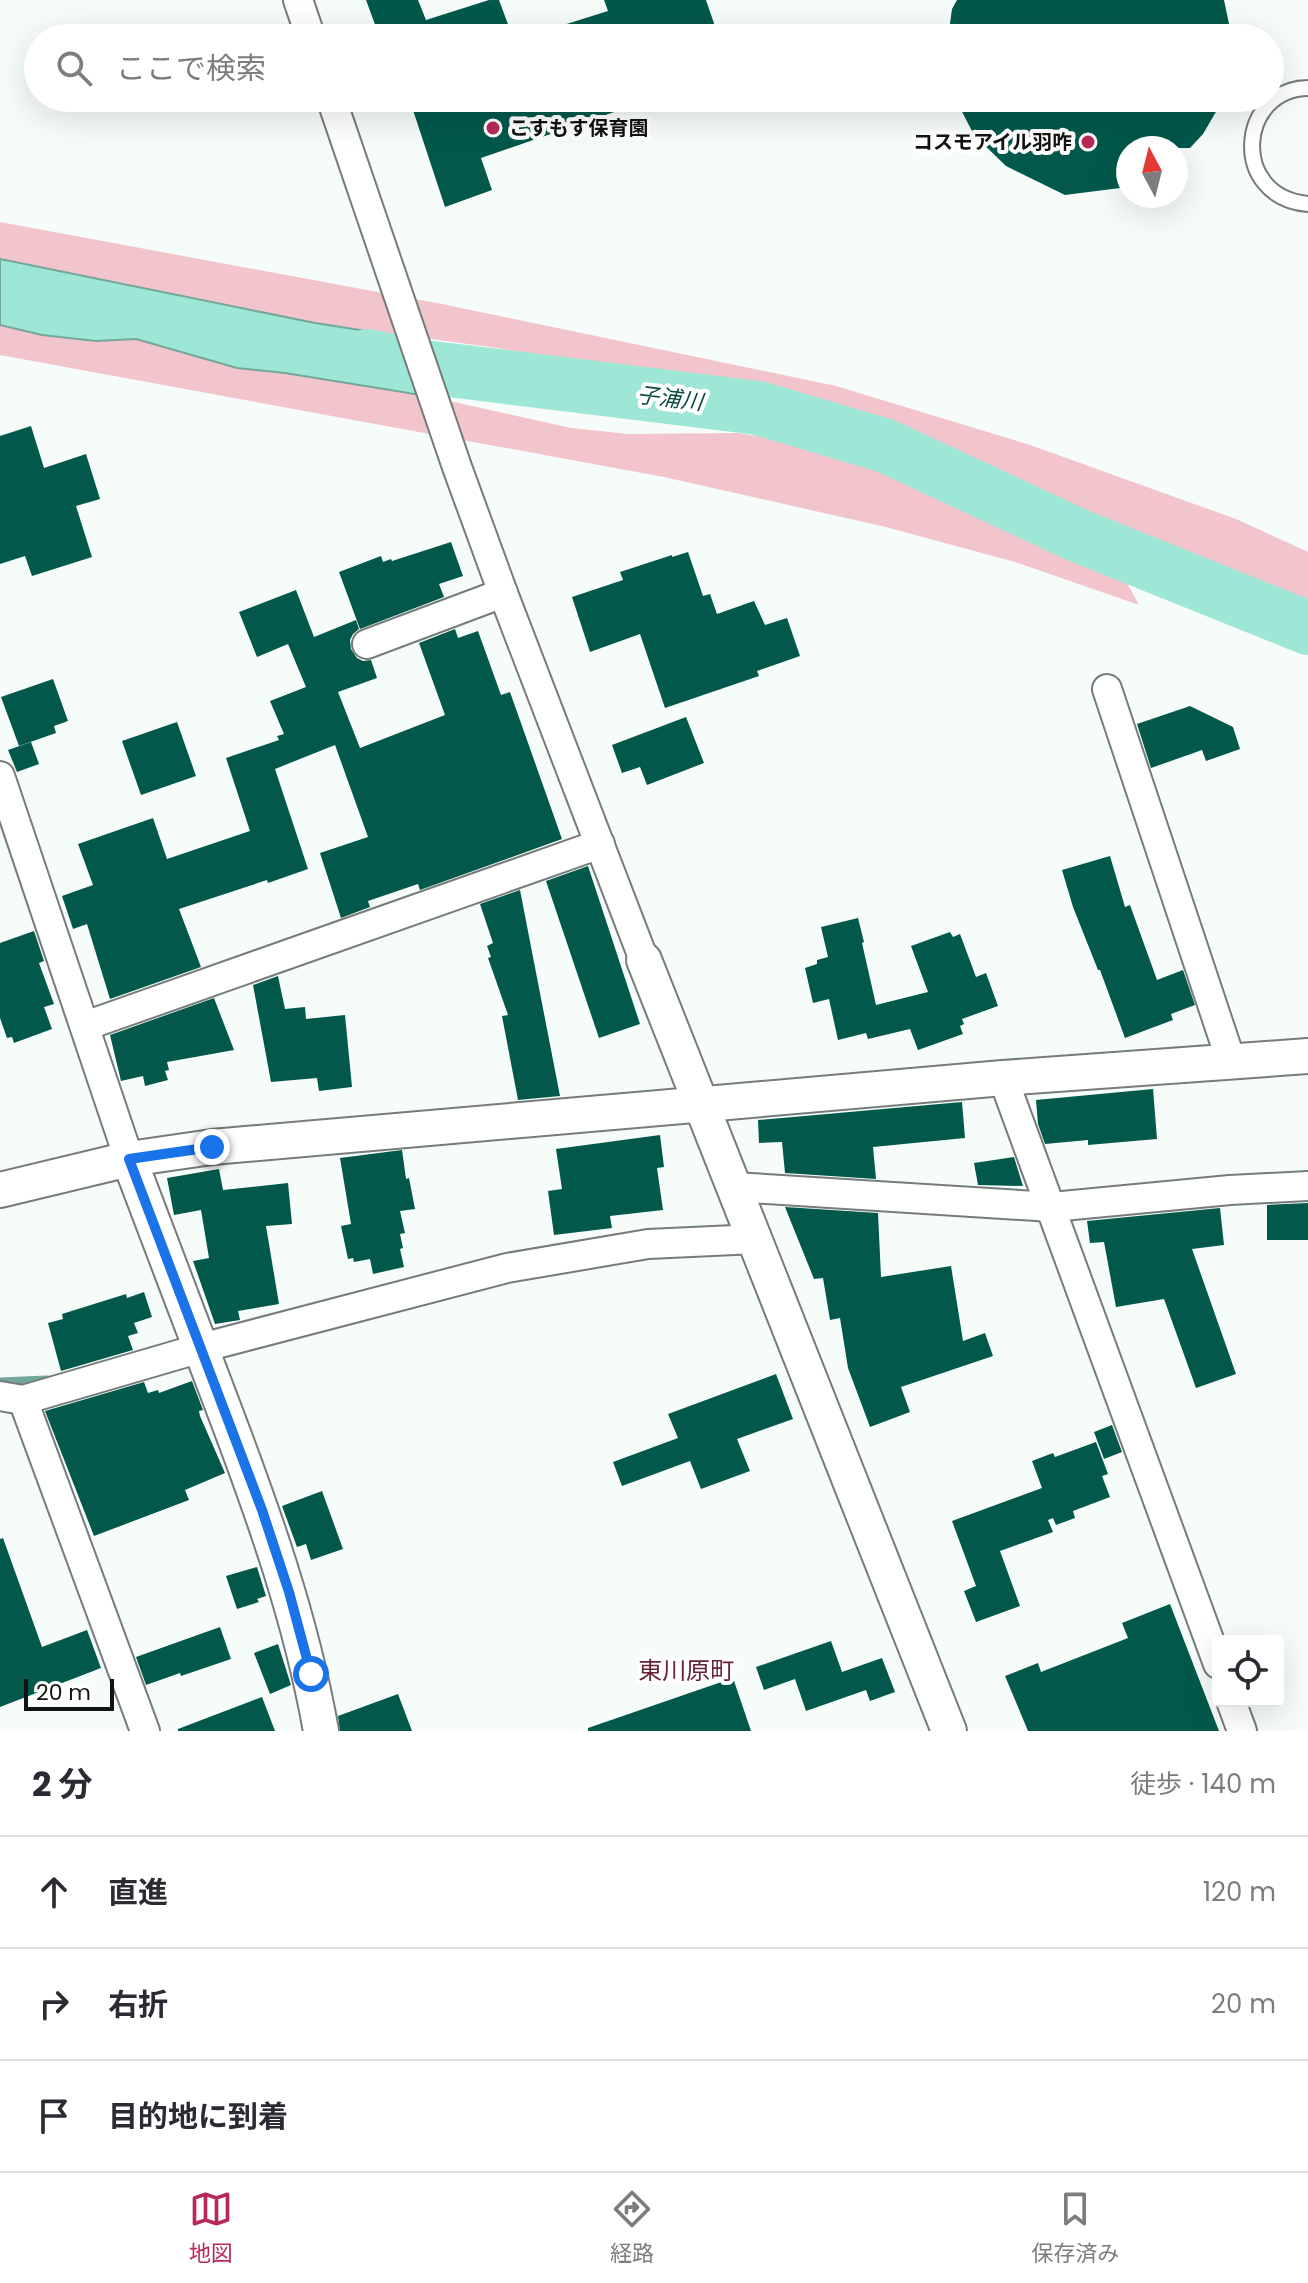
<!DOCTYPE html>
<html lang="ja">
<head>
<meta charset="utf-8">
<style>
  body { margin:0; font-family:Poppins,"Noto Sans JP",sans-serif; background:#f2f2f3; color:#2b2b33 }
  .controls { position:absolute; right:24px; bottom:24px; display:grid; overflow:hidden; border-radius:8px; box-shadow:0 8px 32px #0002 }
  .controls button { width:72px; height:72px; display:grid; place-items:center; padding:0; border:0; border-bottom:2px solid #e1e1e2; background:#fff; color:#2b2b33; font:40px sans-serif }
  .compass { position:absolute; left:1116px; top:136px; width:72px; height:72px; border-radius:50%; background:#fff; box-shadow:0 8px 32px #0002; rotate:353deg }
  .scale { position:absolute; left:24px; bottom:20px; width:90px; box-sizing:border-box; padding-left:8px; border:4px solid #121414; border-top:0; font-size:22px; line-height:28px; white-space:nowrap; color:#121414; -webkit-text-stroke:6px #fff; paint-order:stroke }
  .stop { position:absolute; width:24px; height:24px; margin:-18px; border:6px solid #1a73e8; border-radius:50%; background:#fff }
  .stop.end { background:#1a73e8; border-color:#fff; box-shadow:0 2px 8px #0008 }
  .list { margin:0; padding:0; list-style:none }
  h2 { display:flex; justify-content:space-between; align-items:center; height:104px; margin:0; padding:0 32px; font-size:34px }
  h2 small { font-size:26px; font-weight:400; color:#7c7c81 }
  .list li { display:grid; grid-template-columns:52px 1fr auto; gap:24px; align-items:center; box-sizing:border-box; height:112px; padding:0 32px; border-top:2px solid #e1e1e2 }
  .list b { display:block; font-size:30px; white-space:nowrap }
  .list em { font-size:26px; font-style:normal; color:#7c7c81 }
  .icon { flex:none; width:44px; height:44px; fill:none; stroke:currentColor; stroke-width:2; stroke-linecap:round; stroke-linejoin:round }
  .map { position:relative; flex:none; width:1308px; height:1731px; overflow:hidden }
  .search { position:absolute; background:#fff; box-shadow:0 8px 32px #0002; left:24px; right:24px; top:24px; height:88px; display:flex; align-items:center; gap:20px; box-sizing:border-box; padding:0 28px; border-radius:44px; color:#7c7c81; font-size:30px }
  .sheet { height:440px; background:#fff }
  nav { display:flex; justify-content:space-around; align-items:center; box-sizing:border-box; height:112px; border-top:2px solid #e1e1e2; background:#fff; font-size:22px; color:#7c7c81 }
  nav a { display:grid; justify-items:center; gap:4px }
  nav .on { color:#b82957 }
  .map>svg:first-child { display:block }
  .green { fill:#f2c4cc }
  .water { fill:#9ee6d5; stroke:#74a79b; stroke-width:2 }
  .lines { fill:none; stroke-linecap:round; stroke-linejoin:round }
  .stream { stroke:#74a79b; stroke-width:9 }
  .river { stroke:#9ee6d5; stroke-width:54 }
  .building { fill:#02594b }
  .service-casing { stroke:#767c7a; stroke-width:18 }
  .minor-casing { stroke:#767c7a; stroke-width:32 }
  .tertiary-casing { stroke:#767c7a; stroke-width:38 }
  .service { stroke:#fff; stroke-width:14 }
  .minor { stroke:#fff; stroke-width:28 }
  .tertiary { stroke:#fff; stroke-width:34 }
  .route { stroke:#1a73e8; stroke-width:10 }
  .poi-dot { fill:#b82957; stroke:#fff; stroke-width:3 }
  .labels { text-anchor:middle; stroke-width:8; stroke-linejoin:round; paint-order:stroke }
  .poi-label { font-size:20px; font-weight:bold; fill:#121414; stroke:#fff; text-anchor:start }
  .water-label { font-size:22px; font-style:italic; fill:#0a4a3f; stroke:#fff }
  .quarter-label { font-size:24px; fill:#682335; stroke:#fff }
</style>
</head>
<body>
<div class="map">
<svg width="1308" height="1731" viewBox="0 0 1308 1731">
  <rect width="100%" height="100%" fill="#f6fcfa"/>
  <g class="green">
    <path d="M0,222L442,304L836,386L1030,445L1236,519L1308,552V602L1069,516L1029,487L1002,481L865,422L692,383L497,348L315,323L0,259Z"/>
    <path d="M0,325L42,335L96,341L136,339L237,368L285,373L427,396L571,428L628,434L738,433L811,444L880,464L1014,530L1126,581L1139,605L1015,562L886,527L664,477L0,355Z"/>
  </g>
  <path class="water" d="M0,259L315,323L405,337L427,396L285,373L237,368L136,339L96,341L42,335L0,325Z"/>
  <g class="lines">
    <path class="stream" d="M0,1382L47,1380"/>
    <path class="river" d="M367,356L417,366L758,408L886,446L1077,535L1308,628"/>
  </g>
  <g class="building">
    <path d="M366,0H418L426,20L489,0H499L513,38H380Z"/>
    <path d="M604,0H706L719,38H539L538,33L608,11Z"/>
    <path d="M957,0H1224L1232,38H948L952,9Z"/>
    <path d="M409,98H642L643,102L481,158L492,190L445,207Z"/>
    <path d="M955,98H1224L1203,134L1190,148H1128V187L1065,195L1006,166L974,135Z"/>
    <path d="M31,426L44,468L86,454L100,499L76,506L92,557L32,576L25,556L0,564V436Z"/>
    <path d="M451,542L463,576L439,584L444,597L360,629L339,572L381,556L383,562L391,559L392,561Z"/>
    <path d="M688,552L703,596L710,594L717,614L754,601L765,625L787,618L800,656L757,671L759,676L665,708L640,634L590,652L572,597L623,580L620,572L672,555V557Z"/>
    <path d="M296,590L314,637L356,620L359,629L353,634L350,640L351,649L357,658L363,661L371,660L377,678L338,692L360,748L445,715L419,643L455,629L458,638L478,631L501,695L510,692L562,839L420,890L418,884L368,901L370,907L341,918L320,853L368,837L335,745L275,769L308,869L268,883L267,880L179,909L201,967L110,999L87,924L73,929L62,896L93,885L78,844L153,818L167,859L250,831L226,758L279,740L277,736L284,734L270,701L306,687L288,644L257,657L239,612Z"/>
    <path d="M53,679L68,721L54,726L56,733L19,746L1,697Z"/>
    <path d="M1190,706L1233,727L1240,749L1206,761L1202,750L1151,768L1137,724Z"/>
    <path d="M686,717L704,763L647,785L640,767L622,773L612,745Z"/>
    <path d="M177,722L196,776L141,795L122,741Z"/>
    <path d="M31,742L39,764L17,772L8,750Z"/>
    <path d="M1110,856L1125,907L1130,905L1157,980L1183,970L1195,1005L1171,1014L1173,1020L1125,1038L1100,970H1098L1073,907L1062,870Z"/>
    <path d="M588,866L640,1024L599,1038L546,881Z"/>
    <path d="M520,890L560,1096L518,1100L502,1016L508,1015L488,958L491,957L487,946L493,943L480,904Z"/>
    <path d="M858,918L864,942L862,943L876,1005L928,992L911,946L950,932L953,937L960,934L976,977L986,973L998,1006L962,1019L964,1024L960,1026L963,1034L918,1050L910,1029L868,1039L866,1033L838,1040L829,999L813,1003L805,968L817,964V960L828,957L821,927Z"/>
    <path d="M34,931L44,961L39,963L54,1004L44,1007L52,1029L14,1043L12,1037L7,1038L0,1018V943Z"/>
    <path d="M278,976L285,1009L305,1007L306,1019L345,1015L352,1087L319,1091L317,1078L271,1082L253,985Z"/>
    <path d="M214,998L234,1050L167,1062L169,1070L165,1071L168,1080L145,1086L143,1076L121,1081L110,1035Z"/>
    <path d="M1153,1089L1157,1139L1088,1145V1140L1045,1144L1038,1124L1036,1100Z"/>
    <path d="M962,1102L965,1138L873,1147L876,1179L785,1173L782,1142L759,1143L758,1120Z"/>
    <path d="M660,1135L664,1167L657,1168L663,1210L610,1216L612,1228L554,1235L548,1191L562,1189L556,1149Z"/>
    <path d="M402,1150L406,1179L409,1178L415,1209L400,1211L405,1233L400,1234L403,1248L400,1249L404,1267L373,1274L370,1259L354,1262L353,1258L348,1259L341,1226L351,1224L340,1158Z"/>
    <path d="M1014,1157L1023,1186L978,1185L974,1163Z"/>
    <path d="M219,1169L223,1190L288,1183L292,1224L266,1226L279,1304L238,1311L240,1320L215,1324L193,1261L209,1258L201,1210L174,1215L167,1178Z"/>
    <path d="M1308,1203V1240H1267V1205Z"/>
    <path d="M785,1207L878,1213L881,1277L951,1266L963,1341L985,1333L993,1356L901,1387L910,1412L870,1427L848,1368L840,1318L830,1320L823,1278L814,1279Z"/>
    <path d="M1220,1208L1224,1245L1192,1249L1236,1374L1196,1388L1164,1299L1116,1307L1104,1242L1090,1243L1087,1221Z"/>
    <path d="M144,1292L152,1317L134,1323L138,1333L128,1336L133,1350L61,1371L48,1323L63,1319L62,1314L126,1294L127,1298Z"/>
    <path d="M776,1374L793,1419L737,1439L750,1471L701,1489L690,1461L622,1486L613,1462L678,1438L668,1414Z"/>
    <path d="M192,1381L203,1410L199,1411L200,1416L225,1473L185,1490L189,1500L94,1536L45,1411L144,1382L148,1393L158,1390L159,1393Z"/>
    <path d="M1112,1425L1122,1452L1104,1459L1094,1432Z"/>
    <path d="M1096,1442L1108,1474L1102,1476L1110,1497L1073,1511L1075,1518L1056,1525L1053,1518L1048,1520L1053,1532L1000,1551L1020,1606L976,1622L964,1591L976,1586L952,1521L1042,1488L1032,1461L1053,1453L1055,1457Z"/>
    <path d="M322,1491L343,1549L311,1560L306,1544L297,1547L282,1506Z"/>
    <path d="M3,1538L42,1647L87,1630L101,1668L0,1707V1539Z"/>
    <path d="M257,1567L266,1596L257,1599L259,1602L237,1609L226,1576Z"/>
    <path d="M1170,1604L1219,1731H1028L1005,1676L1038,1663L1041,1672L1128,1638L1122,1623Z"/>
    <path d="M220,1627L231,1659L181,1676L180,1673L146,1685L136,1657Z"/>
    <path d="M831,1641L842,1672L882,1658L895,1692L870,1701L866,1690L806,1711L795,1679L764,1690L756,1667Z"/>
    <path d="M278,1644L291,1685L270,1694L254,1653Z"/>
    <path d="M733,1678L751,1731H588V1728Z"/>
    <path d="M398,1694L412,1731H340L338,1716Z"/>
    <path d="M262,1697L275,1731H178V1729Z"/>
  </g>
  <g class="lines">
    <defs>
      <path id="service" d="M1308,88C1238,89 1229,197 1308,204"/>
      <g id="minor">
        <path d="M298,0L311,38"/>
        <path d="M331,98L457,467L503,593L644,960"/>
        <path d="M367,644L503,593"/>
        <path d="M1107,689L1231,1061"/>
        <path d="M0,776L129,1159"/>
        <path d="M85,1026L600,844"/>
        <path d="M1003,1078L1218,1664"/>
        <path d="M734,1187L1052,1207L1230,1190L1308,1186"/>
        <path d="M0,1396L23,1400L201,1348L507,1268L648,1244L756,1239"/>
        <path d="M23,1400L145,1731"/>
        <path d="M1231,1701L1242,1731"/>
      </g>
      <g id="tertiary">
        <path d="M644,960L949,1731"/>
        <path d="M129,1159C160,1241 191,1322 222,1404C263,1512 301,1618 321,1731"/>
        <path d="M0,1190L129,1159L212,1147L1003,1078L1308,1056"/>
      </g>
    </defs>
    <use href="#service" class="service-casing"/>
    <use href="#minor" class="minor-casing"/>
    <use href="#tertiary" class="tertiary-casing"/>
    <use href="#service" class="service"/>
    <use href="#minor" class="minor"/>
    <use href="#tertiary" class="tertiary"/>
  </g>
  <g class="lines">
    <path class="route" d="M212,1147L129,1159L262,1510L289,1592L311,1674"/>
  </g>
  <g class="poi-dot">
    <circle cx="493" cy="128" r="8"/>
    <circle cx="1088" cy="142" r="8"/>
  </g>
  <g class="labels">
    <g class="poi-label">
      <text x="509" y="135">こすもす保育園</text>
      <text x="1072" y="149" text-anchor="end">コスモアイル羽咋</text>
    </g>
    <g class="water-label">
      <text transform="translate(670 398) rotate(7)" y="8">子浦川</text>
    </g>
    <g class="quarter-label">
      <text x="686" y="1679">東川原町</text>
    </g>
  </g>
</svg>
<div class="controls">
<button><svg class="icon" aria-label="locate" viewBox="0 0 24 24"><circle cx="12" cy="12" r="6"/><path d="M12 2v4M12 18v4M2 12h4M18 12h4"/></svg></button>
</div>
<svg class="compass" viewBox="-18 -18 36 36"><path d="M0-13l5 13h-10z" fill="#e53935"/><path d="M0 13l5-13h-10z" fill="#7c7c81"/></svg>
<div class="scale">20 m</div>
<div class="stop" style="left:311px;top:1674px"></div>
<div class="stop end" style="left:212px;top:1147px"></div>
<div class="search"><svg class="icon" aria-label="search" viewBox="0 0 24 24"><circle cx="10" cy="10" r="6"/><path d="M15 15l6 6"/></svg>ここで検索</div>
</div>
<section class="sheet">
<h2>2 分<small>徒歩 · 140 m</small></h2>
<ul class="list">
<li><svg class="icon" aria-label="ahead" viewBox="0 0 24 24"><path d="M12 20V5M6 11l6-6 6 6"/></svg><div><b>直進</b></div><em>120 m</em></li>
<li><svg class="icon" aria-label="right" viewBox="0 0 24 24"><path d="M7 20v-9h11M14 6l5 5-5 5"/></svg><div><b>右折</b></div><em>20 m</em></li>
<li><svg class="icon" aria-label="arrive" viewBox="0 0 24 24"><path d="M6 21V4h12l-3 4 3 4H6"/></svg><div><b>目的地に到着</b></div></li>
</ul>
</section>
<nav>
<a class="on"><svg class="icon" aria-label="map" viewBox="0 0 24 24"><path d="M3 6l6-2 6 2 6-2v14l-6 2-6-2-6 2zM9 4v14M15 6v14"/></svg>地図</a>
<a><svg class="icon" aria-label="directions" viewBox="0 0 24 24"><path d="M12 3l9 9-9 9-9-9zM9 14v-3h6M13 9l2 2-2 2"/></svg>経路</a>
<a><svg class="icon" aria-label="saved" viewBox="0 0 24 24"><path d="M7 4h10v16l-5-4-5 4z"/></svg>保存済み</a>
</nav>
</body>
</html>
